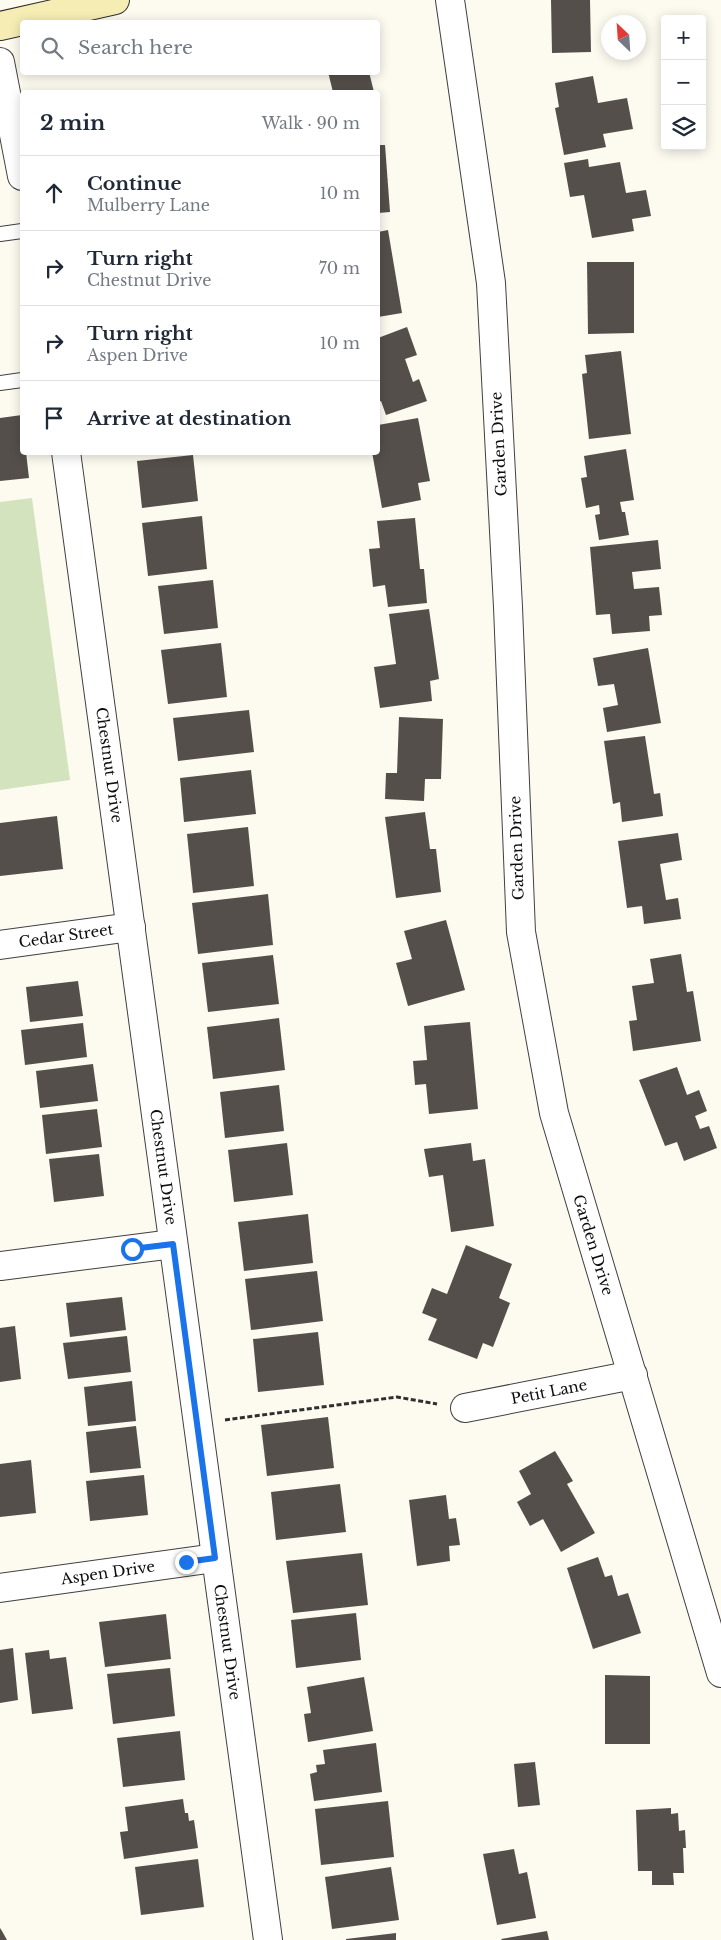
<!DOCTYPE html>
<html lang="en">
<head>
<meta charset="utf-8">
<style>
  body { margin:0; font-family:"Libre Baskerville",serif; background:#f6f6f7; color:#1f2937 }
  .controls { position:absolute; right:15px; top:15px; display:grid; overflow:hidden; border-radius:5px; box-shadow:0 2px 12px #0003 }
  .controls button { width:45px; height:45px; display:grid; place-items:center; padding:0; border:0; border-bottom:1px solid #e0e1e3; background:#fff; color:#1f2937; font:25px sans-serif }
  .compass { position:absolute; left:601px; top:15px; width:45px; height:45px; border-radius:50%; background:#fff; box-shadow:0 2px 12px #0003; rotate:335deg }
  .stop { position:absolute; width:15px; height:15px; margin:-11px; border:4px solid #1a73e8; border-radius:50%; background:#fff }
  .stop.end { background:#1a73e8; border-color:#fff; box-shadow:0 1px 5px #0008 }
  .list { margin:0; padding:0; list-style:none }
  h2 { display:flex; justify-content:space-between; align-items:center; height:65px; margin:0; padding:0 20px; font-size:21px }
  h2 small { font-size:16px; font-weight:400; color:#747a83 }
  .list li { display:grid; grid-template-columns:32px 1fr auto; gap:15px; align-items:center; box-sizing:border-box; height:75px; padding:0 20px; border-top:1px solid #e0e1e3 }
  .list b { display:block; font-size:19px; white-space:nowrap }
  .list p { margin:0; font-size:16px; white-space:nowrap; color:#747a83 }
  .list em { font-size:16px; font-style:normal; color:#747a83 }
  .icon { flex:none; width:28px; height:28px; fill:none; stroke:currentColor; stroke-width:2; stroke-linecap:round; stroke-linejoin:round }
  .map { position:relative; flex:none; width:721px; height:1940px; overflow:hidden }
  .search { position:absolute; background:#fff; box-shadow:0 2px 12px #0003; left:20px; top:20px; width:360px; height:55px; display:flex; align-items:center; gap:12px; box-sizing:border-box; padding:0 18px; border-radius:5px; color:#747a83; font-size:19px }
  .panel { position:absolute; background:#fff; box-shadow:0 2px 12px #0003; left:20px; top:90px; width:360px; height:365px; border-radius:5px }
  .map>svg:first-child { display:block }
  .green { fill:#d2e3be }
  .building { fill:#554f4b }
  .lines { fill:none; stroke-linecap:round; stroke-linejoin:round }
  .lane-casing { stroke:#404040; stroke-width:16 }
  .street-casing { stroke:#404040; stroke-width:30 }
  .secondary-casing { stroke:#2f2f2f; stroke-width:30 }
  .path { stroke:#2f2f2f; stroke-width:3; stroke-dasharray:5 2.5; stroke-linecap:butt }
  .lane { stroke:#fff; stroke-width:14 }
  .street { stroke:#fff; stroke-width:28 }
  .secondary { stroke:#f5edb3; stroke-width:28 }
  .route { stroke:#1a73e8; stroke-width:6 }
  .labels { text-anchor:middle; stroke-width:5; stroke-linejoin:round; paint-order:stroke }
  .street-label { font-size:15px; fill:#0d0d0d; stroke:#fff }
</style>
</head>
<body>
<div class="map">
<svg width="721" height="1940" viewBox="0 0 721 1940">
  <rect width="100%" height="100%" fill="#fdfaf0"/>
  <path class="green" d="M32,498L70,780L0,790V502Z"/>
  <g class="building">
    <path d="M551,0H590L591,52L552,53Z"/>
    <path d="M328,72H369L374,92H333Z"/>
    <path d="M593,76L598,103L627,98L633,129L603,134L606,147L564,155L555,108L559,107L555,83Z"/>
    <path d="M661,107H665V130H664Z"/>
    <path d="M378,145H385L390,212L378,213Z"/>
    <path d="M588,159L589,167L620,162L626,193L646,190L651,216L632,219L634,231L592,238L584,195L570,197L564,163Z"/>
    <path d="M388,230L402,313L378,317V232Z"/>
    <path d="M587,262H634V333L588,334Z"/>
    <path d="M407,327L417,355L405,359L413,382L419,379L427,401L386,415L381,401L378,402V338Z"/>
    <path d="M621,351L631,434L589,439L582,374L587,373L585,355Z"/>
    <path d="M22,415V452H26L29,478L0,481V418Z"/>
    <path d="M418,418L430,481L418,483L421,500L382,508L372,452H378V425Z"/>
    <path d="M626,449L634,500L620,502L622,512H625L629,535L599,540L595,515L600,514L599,505L586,508L581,478L587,477L584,456Z"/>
    <path d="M193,455L198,501L142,508L137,461Z"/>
    <path d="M202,516L207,569L148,576L142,523Z"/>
    <path d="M415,518L420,569H424L427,603L388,607L385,585L373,587L369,549L380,548L377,521Z"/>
    <path d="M658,540L661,569L632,572L634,589L659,587L662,615L649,616L650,631L612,634L610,614L596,615L590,547Z"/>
    <path d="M213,580L218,628L164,634L158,586Z"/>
    <path d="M429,609L439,679L430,681L432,701L380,708L374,667L396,664L389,614Z"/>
    <path d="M221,643L227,697L168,704L161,650Z"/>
    <path d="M648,648L661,723L607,732L603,708L618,705L614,684L598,686L593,658Z"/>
    <path d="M249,710L254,752L178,761L173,718Z"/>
    <path d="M399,717L443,719L441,779H425L424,801L385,799L386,773H397Z"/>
    <path d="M645,736L654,794L660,793L663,816L622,822L620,802L613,804L604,741Z"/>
    <path d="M251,770L256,814L184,822L180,778Z"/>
    <path d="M425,812L430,849H436L441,892L396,898L385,817Z"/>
    <path d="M57,816L63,869L0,876V823Z"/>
    <path d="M248,827L254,886L193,893L187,834Z"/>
    <path d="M678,833L682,860L660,864L666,900L678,898L681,919L644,924L642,906L627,908L618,841Z"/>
    <path d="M268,894L273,945L198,954L192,903Z"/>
    <path d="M446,920L465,990L408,1006L396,963L412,959L404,931Z"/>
    <path d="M681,954L687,992L693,991L701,1041L633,1051L629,1021L637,1020L632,986L654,983L650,959Z"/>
    <path d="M273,955L279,1004L208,1012L202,963Z"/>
    <path d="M78,981L83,1016L30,1022L26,987Z"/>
    <path d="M279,1018L285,1070L213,1079L207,1027Z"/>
    <path d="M470,1022L478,1109L429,1114L426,1084L415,1085L413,1061L427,1060L424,1026Z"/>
    <path d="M83,1023L87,1057L25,1065L21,1030Z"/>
    <path d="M93,1064L98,1101L40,1108L36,1071Z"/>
    <path d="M677,1067L687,1095L699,1090L707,1111L695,1116L700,1129L709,1126L717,1148L684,1161L677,1142L665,1146L639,1080Z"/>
    <path d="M279,1085L284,1131L225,1138L220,1092Z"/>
    <path d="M97,1109L102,1147L46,1154L42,1115Z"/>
    <path d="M287,1143L293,1195L234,1202L228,1150Z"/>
    <path d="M471,1143L473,1161L485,1159L494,1226L451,1232L443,1175L429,1177L424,1149Z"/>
    <path d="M99,1154L104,1196L54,1202L49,1159Z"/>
    <path d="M308,1214L313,1263L244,1271L238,1222Z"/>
    <path d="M466,1245L512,1264L499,1298L510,1303L493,1347L483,1343L477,1359L428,1340L437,1319L422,1313L432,1288L447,1294Z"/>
    <path d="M317,1271L323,1321L251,1330L245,1279Z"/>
    <path d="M122,1297L126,1330L70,1337L66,1303Z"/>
    <path d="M15,1326L21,1379L0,1382V1328Z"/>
    <path d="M318,1332L324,1385L258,1392L253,1339Z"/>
    <path d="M127,1336L131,1372L68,1379L63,1343Z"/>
    <path d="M132,1381L136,1421L88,1426L84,1387Z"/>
    <path d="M328,1417L334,1468L267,1476L261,1425Z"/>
    <path d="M136,1426L141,1468L90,1473L86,1432Z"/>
    <path d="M555,1451L573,1481L567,1484L595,1533L561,1552L543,1519L530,1526L517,1502L531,1494L519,1471Z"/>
    <path d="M31,1460L36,1513L0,1517V1464Z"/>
    <path d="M144,1475L148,1515L90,1521L86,1481Z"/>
    <path d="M340,1484L346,1532L276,1540L271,1492Z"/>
    <path d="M446,1495L449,1519L456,1518L460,1545L449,1546L450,1561L417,1566L409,1500Z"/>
    <path d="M362,1553L368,1605L293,1613L286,1561Z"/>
    <path d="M598,1557L605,1577L612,1575L618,1596L628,1593L641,1633L593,1649L567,1568Z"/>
    <path d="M356,1613L361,1660L296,1668L291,1620Z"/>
    <path d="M166,1614L171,1659L105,1667L99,1622Z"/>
    <path d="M13,1648L18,1700L0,1703V1650Z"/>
    <path d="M49,1650L50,1659L66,1657L73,1709L32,1714L25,1653Z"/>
    <path d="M170,1668L175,1716L113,1724L107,1674Z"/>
    <path d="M605,1675L650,1676V1744H605Z"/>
    <path d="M364,1677L373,1731L308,1742L304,1714L311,1713L307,1687Z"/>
    <path d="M180,1731L185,1780L123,1787L117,1738Z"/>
    <path d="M376,1743L382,1792L314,1801L310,1774L317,1772L316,1765L325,1764L323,1750Z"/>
    <path d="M535,1762L540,1805L518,1807L514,1764Z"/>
    <path d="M183,1799L185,1813H188L189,1821L194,1820L198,1848L124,1859L120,1832L128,1831L125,1807Z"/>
    <path d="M388,1801L394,1857L321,1865L315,1809Z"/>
    <path d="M671,1808V1814L678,1813L679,1831L685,1830L686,1848H683L684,1873H673L674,1885H652V1871H638L636,1810Z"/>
    <path d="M514,1849L519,1874L527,1872L536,1918L497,1925L483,1854Z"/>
    <path d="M198,1859L204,1907L141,1915L135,1867Z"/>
    <path d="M391,1867L399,1920L332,1929L325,1877Z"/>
    <path d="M0,1928L2,1931L7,1940H0Z"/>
    <path d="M547,1931L549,1940H502L501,1939Z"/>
    <path d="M396,1933V1940H346V1939Z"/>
  </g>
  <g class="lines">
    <defs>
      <g id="lane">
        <path d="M0,234L22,231"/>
        <path d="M0,383L22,380"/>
      </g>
      <g id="street">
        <path d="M450,0L491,283L508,607L521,932L554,1113L721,1673"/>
        <path d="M0,62L22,176"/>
        <path d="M66,452L268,1940"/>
        <path d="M0,945L131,927"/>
        <path d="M0,1266L173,1244"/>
        <path d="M465,1408L633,1375"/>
        <path d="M0,1588L215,1558"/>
      </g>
      <path id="secondary" d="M0,26L115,0"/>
    </defs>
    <use href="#lane" class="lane-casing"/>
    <use href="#street" class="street-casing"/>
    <use href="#secondary" class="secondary-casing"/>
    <path class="path" d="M225,1420L397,1397L437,1404"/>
    <use href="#lane" class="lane"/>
    <use href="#street" class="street"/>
    <use href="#secondary" class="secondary"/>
  </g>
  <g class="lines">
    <path class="route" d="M132,1249L173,1244L215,1558L186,1562"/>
  </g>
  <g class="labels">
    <g class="street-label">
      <text transform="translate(499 444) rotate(-93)" y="5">Garden Drive</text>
      <text transform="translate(109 765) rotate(82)" y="5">Chestnut Drive</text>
      <text transform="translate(517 848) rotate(-92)" y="5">Garden Drive</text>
      <text transform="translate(66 936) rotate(-8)" y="5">Cedar Street</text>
      <text transform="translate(163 1167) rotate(82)" y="5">Chestnut Drive</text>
      <text transform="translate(593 1245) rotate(73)" y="5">Garden Drive</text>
      <text transform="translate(549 1392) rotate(-11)" y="5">Petit Lane</text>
      <text transform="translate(108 1573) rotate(-8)" y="5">Aspen Drive</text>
      <text transform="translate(227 1642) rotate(82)" y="5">Chestnut Drive</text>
    </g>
  </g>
</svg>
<div class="controls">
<button>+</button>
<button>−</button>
<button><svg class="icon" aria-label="layers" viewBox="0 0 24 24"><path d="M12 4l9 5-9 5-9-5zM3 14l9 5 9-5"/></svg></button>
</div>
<svg class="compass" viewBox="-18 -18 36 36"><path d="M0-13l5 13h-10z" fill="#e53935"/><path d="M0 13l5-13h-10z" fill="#747a83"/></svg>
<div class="stop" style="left:132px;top:1249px"></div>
<div class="stop end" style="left:186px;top:1562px"></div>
<div class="search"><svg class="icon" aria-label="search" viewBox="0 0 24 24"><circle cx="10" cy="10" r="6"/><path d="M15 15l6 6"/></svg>Search here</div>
<section class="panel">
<h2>2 min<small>Walk · 90 m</small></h2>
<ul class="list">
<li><svg class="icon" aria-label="ahead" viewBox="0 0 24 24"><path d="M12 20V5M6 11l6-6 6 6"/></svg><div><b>Continue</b><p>Mulberry Lane</p></div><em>10 m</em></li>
<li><svg class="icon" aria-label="right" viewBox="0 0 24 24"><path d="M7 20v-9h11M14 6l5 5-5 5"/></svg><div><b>Turn right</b><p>Chestnut Drive</p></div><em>70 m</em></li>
<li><svg class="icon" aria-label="right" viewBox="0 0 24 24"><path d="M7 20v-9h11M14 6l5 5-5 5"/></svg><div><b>Turn right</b><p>Aspen Drive</p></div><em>10 m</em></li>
<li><svg class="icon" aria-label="arrive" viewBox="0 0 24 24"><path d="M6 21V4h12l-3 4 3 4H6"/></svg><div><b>Arrive at destination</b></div></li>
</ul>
</section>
</div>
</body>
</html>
